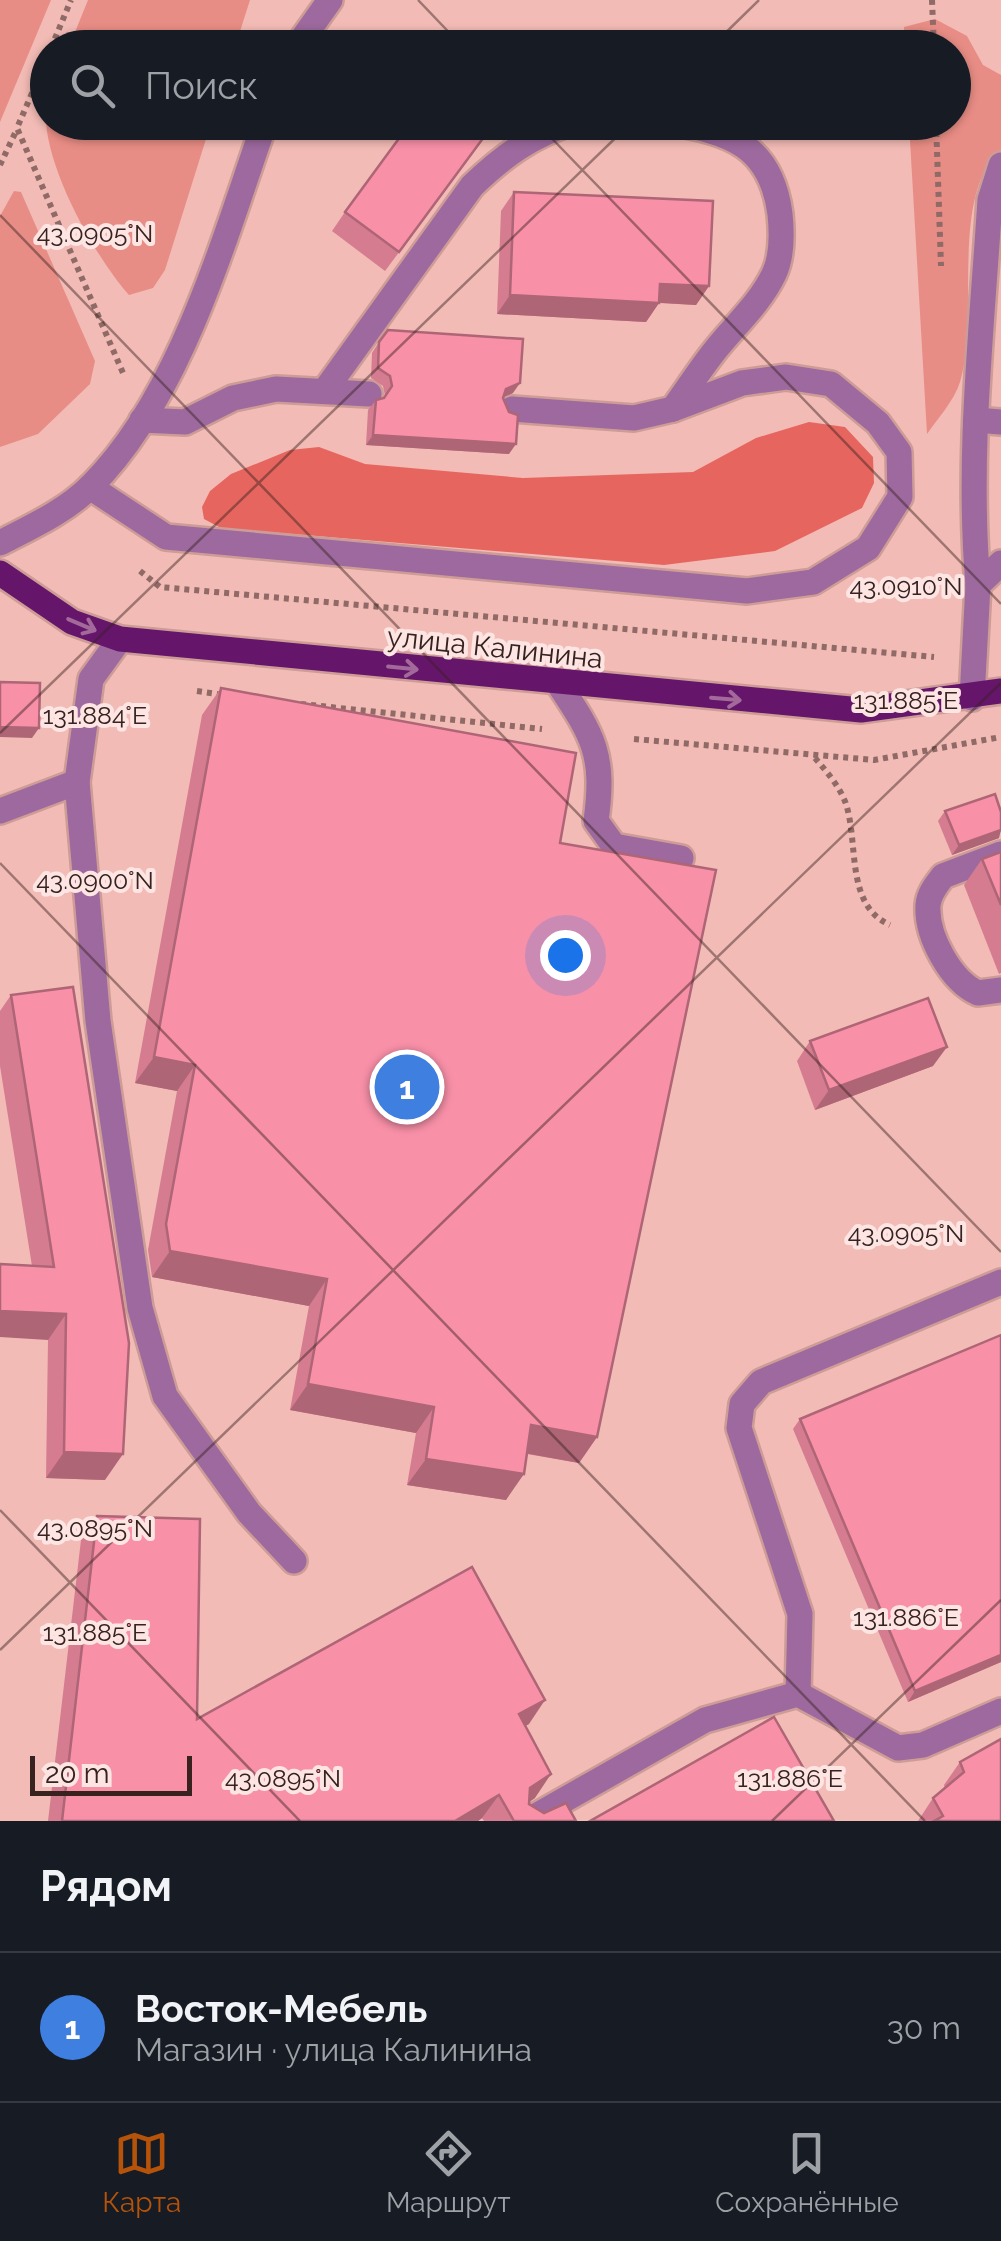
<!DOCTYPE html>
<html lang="ru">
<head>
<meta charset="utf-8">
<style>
  body { margin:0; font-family:Raleway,sans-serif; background:#242831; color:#f1f3f6 }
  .scale { position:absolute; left:30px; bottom:25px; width:162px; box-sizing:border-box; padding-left:10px; border:5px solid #372220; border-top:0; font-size:28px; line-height:35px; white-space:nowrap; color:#372220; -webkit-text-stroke:8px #fde5e3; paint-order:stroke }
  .you { position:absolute; left:565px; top:955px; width:35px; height:35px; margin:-25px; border:8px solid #fff; border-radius:50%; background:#1a73e8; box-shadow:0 0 0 15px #1a73e833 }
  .badge { display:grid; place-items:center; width:65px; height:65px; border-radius:50%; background:#b45309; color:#fff; font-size:32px; font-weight:700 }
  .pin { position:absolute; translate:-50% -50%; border:5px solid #fff; box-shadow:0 2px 10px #0006 }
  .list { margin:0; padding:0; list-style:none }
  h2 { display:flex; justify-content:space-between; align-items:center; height:130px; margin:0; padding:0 40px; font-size:42px }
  h2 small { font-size:32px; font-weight:400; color:#9ea1a6 }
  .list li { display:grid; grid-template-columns:65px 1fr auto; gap:30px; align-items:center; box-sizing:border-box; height:150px; padding:0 40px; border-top:2px solid #363941 }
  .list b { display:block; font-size:38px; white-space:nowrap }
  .list p { margin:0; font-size:32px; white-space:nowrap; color:#9ea1a6 }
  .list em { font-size:32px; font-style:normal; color:#9ea1a6 }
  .icon { flex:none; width:55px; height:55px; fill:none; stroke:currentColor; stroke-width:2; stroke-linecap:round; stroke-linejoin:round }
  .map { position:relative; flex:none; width:1001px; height:1821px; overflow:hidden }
  .search { position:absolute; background:#171b24; box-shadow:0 2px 8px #0004; left:30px; right:30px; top:30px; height:110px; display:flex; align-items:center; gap:25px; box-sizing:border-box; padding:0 35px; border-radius:55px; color:#9ea1a6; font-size:38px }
  .sheet { height:280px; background:#171b24 }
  nav { display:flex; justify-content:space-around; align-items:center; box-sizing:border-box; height:140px; border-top:2px solid #363941; background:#171b24; font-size:28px; color:#9ea1a6 }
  nav a { display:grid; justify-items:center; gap:5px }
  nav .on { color:#b45309 }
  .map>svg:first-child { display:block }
  .green { fill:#e88d85 }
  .forest { fill:#e6665f }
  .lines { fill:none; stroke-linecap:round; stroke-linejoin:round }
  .minor-casing { stroke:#cd9c97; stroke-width:30 }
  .major-casing { stroke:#cd9c97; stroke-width:30 }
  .path { stroke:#8f6a66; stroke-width:6; stroke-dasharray:5 5; stroke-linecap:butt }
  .minor { stroke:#9d699e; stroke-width:25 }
  .major { stroke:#65166a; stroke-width:25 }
  .wall { fill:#d57c90 }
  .shaded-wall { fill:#ae6576 }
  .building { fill:#f890a8; stroke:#ae6576; stroke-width:2.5 }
  .oneway { stroke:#a2699a }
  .ticks { fill:none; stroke:#372220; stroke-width:2.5; stroke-opacity:0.45 }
  .labels { text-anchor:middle; stroke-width:8; stroke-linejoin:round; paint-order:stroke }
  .street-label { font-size:28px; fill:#372220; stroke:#fde5e3 }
  .ticks-label { font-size:25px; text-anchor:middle; fill:#372220; stroke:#fde5e3; stroke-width:8; stroke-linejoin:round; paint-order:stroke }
</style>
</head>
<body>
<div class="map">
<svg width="1001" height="1821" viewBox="0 0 1001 1821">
  <rect width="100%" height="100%" fill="#f3bbb5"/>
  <g class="green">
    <path d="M0,0H51L0,122Z"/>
    <path d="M88,0H250L235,47H69Z"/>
    <path d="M935,19L967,36L983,65L1001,75V150C949,195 980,318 960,382C954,401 938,418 927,434L909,123L954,122V48L905,47L904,27Z"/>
    <path d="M47,100L48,122L211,123L165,270L153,288L129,295C94,256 36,153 47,100Z"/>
    <path d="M14,191L21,192L95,361L90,384L38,434L0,447V216Z"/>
  </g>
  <path class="forest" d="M809,422L845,427L873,457L874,483L862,508L775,551L664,565L221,528L204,519L202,507L210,491L231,474L290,450L319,447L365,464L523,478L693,472L756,438Z"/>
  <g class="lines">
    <defs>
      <g id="minor">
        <path d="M296,48L330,0"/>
        <path d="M668,122C730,132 771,145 780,214C782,233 782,257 774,274C759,305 733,327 713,353C699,371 686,391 673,409"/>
        <path d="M326,389L472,186C503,156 532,135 573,122"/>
        <path d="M142,420L185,422L233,398L276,389L369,394"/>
        <path d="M976,420L1001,422"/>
        <path d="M90,487L166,537L747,591L813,582L868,548L900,497L899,452L878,423L831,384L786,377L742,383L673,409L634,418L512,409"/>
        <path d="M0,543C31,527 66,511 91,486C181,396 223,241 265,122"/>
        <path d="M978,585C967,457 982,327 990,200L1001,165"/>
        <path d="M120,639L91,679L77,782L98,1021L140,1308L165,1396L249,1513L294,1561"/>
        <path d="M558,683C594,737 605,755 596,821L614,846L681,858"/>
        <path d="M972,698L978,585L1001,563"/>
        <path d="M0,811L77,782"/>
        <path d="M1001,854L943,876C937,884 929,893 928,905C926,936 951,981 978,993L1001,990"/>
        <path d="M798,1694L800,1614L739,1428L742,1404L761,1382L1001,1282"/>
        <path d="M527,1821L705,1720L798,1694L898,1748L923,1745L1001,1711"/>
      </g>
      <path id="major" d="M0,573L72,622L120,639L861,710L1001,691"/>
    </defs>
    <use href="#minor" class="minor-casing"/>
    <use href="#major" class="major-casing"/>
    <g class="path">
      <path d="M932,0L934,48"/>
      <path d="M51,48L71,0"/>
      <path d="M48,56L17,128L123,373"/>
      <path d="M936,122L941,266"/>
      <path d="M0,165L17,129"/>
      <path d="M140,571L160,587L934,657"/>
      <path d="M197,691L224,695"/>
      <path d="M301,704L542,729"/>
      <path d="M634,739L874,760L1001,737"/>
      <path d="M815,758C827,772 840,787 846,804C859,845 845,905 890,925"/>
    </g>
    <use href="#minor" class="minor"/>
    <use href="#major" class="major"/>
  </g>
  <g class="wall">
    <path d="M496,122L385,271L332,231L345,212Z"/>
    <path d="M514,192L709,286L696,305L659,303L646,322L497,314L501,211Z"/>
    <path d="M379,342L513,393L504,397L509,454L366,445L368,410L376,400L384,398L385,396L383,386L371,378L372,353Z"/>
    <path d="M221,688L560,843L597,1437L579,1463L527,1454L506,1500L407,1485L416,1433L290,1410L309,1306L152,1277L148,1250L177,1091L135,1083L202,715Z"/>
    <path d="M945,811L999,838L952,855L938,821Z"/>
    <path d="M1001,852V973L999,974L964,885L982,859Z"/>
    <path d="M11,995L105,1480L46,1478L48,1340L32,1266L0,1066V1011Z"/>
    <path d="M810,1041L933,1066L815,1110L797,1061Z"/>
    <path d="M1001,1335V1662L908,1702L793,1429L800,1419Z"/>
    <path d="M97,1516L197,1719L529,1724L525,1726L535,1798L529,1802V1804L544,1813L576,1821H484L482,1818L478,1821H48L81,1540Z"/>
    <path d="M960,1762L1001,1821H918L933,1798L945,1789L944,1785Z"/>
  </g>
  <g class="shaded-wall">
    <path d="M660,284L709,286L696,305L647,302Z"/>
    <path d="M510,295L659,303L646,322L497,314Z"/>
    <path d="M520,383L513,393L499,399L506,389Z"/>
    <path d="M373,435L516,444L509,454L366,445Z"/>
    <path d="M0,727L39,728L32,738L0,737Z"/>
    <path d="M1001,830L999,838L952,855L959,845Z"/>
    <path d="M947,1047L933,1066L815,1110L829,1090Z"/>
    <path d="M154,1057L195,1065L177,1091L135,1083Z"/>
    <path d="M170,1251L327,1279L309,1306L152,1277Z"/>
    <path d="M0,1311L66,1314L48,1340L0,1337Z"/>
    <path d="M308,1384L434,1407L416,1433L290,1410Z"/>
    <path d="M531,1425L597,1437L579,1463L513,1451Z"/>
    <path d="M64,1452L123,1454L105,1480L46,1478Z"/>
    <path d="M426,1459L524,1474L506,1500L407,1485Z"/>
    <path d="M1001,1655V1662L908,1702L915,1691Z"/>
    <path d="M545,1700L529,1724L503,1738L519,1714Z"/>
    <path d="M551,1774L535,1798L514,1812L530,1788Z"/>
    <path d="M499,1795L482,1818L478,1821H455Z"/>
  </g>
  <g class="building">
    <path d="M411,122H495L399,252L345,212Z"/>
    <path d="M514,192L713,201L709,286L660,284L659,303L510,295Z"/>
    <path d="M388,330L523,339L520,383L506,389L503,398L509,412L518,415L516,444L373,435L376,400L384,398L392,386L390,376L378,368L379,342Z"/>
    <path d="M0,682L40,683L39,728L0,727Z"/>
    <path d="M221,688L576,753L560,843L716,870L597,1437L531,1425L524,1474L426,1459L434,1407L308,1384L327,1279L170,1251L166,1224L195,1065L154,1057Z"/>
    <path d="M995,794L1001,812V830L959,845L945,811Z"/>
    <path d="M1001,852V905L982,859Z"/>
    <path d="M73,987L129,1343L123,1454L64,1452L66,1314L0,1311V1264L54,1267L11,995Z"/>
    <path d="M928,998L947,1047L829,1090L810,1041Z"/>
    <path d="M1001,1335V1655L915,1691L800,1419Z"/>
    <path d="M97,1516L200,1519L197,1719L472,1567L545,1700L519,1714L551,1774L530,1788L529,1804L544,1813L566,1803L576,1821H514L499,1795L455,1821H62Z"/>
    <path d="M774,1717L834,1821H590Z"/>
    <path d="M1001,1739V1821H934L943,1816L933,1798L964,1772L960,1762Z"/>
  </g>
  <defs><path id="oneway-shaft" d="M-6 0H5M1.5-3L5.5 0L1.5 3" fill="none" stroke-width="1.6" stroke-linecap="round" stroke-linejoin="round" transform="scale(2.5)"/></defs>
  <g class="oneway">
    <use href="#oneway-shaft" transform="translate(82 625) rotate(23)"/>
    <use href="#oneway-shaft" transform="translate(403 668) rotate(6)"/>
    <use href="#oneway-shaft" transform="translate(726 699) rotate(5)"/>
  </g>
  <path class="ticks" d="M418,0L464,48M710,48L759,0M536,122L1001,604M0,215L1001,1252M0,733L632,122M0,863L925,1821M0,1510L300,1821M0,1650L1001,683M772,1821L1001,1600"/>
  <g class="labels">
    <g class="street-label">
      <text transform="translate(495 647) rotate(6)" y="10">улица Калинина</text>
    </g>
  </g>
  <g class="ticks-label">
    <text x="95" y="242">43.0905°N</text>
    <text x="906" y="595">43.0910°N</text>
    <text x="906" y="709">131.885°E</text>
    <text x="95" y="724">131.884°E</text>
    <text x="95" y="889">43.0900°N</text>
    <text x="906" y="1242">43.0905°N</text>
    <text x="95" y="1537">43.0895°N</text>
    <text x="906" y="1626">131.886°E</text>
    <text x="95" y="1641">131.885°E</text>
    <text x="283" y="1787">43.0895°N</text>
    <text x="790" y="1787">131.886°E</text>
  </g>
</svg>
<div class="scale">20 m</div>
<div class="you"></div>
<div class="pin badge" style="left:407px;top:1087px;background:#3f7fe0">1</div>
<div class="search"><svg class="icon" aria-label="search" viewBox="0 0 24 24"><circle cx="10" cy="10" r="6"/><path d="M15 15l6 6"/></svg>Поиск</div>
</div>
<section class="sheet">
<h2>Рядом<small></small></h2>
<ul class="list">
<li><span class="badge" style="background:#3f7fe0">1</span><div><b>Восток-Мебель</b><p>Магазин · улица Калинина</p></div><em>30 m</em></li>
</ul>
</section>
<nav>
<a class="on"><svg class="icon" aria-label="map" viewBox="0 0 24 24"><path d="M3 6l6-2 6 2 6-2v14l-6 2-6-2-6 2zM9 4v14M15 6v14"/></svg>Карта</a>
<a><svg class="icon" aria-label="directions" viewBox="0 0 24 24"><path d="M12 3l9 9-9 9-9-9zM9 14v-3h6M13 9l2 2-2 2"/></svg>Маршрут</a>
<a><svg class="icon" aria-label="saved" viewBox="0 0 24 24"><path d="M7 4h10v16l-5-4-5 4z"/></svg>Сохранённые</a>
</nav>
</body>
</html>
